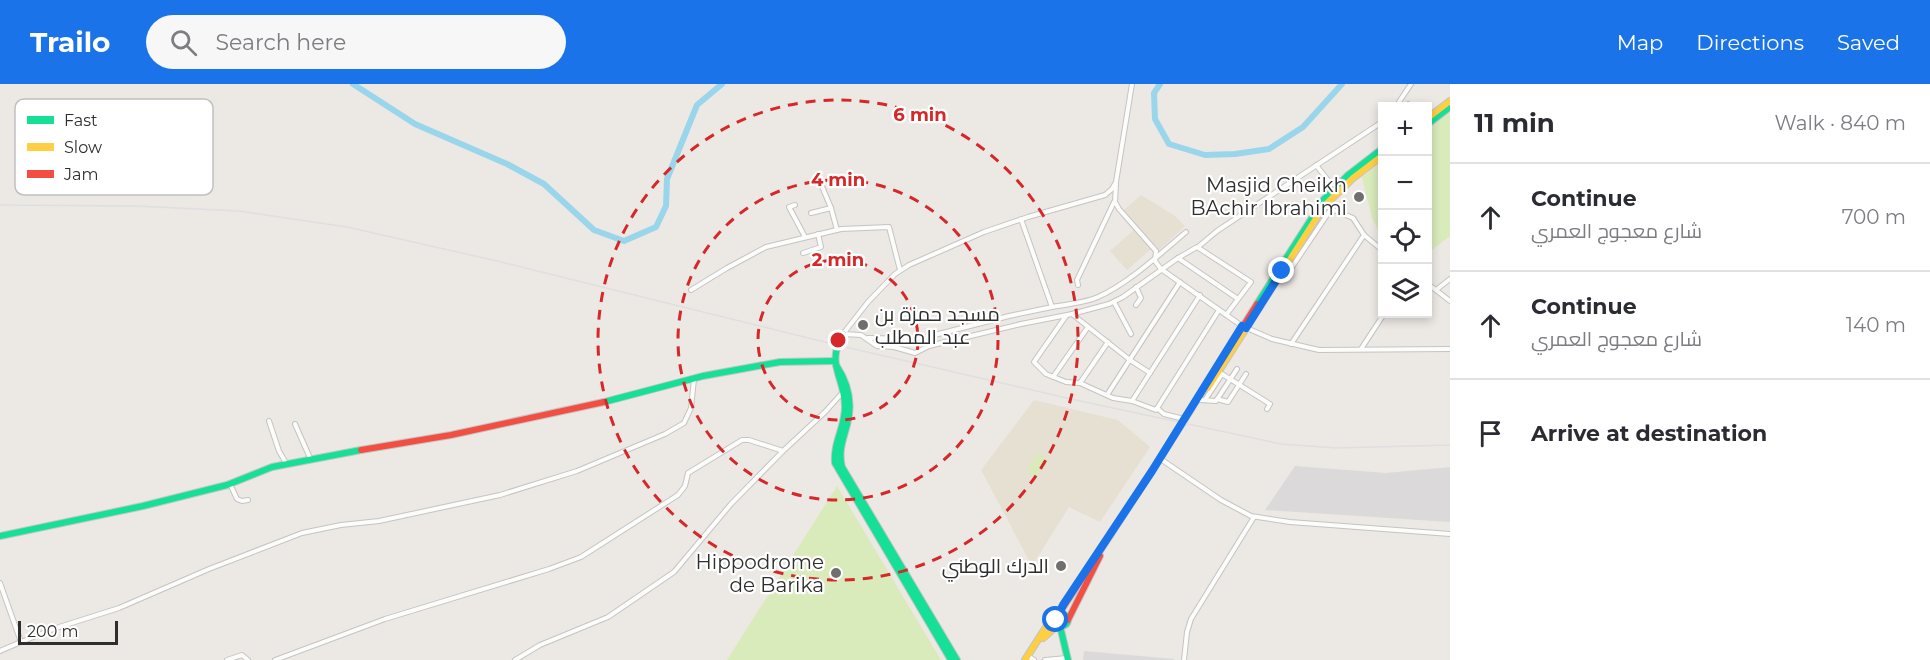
<!DOCTYPE html>
<html lang="en">
<head>
<meta charset="utf-8">
<style>
  body { margin:0; font-family:Montserrat,Cairo,sans-serif; background:#f7f7f7; color:#2b2b33 }
  .controls { position:absolute; right:18px; top:18px; display:grid; overflow:hidden; border-radius:0px; box-shadow:0 3px 9px #0003 }
  .controls button { width:54px; height:54px; display:grid; place-items:center; padding:0; border:0; border-bottom:2px solid #e1e1e2; background:#fff; color:#2b2b33; font:30px sans-serif }
  .scale { position:absolute; left:18px; bottom:15px; width:100px; box-sizing:border-box; padding-left:6px; border:3px solid #2e2e2e; border-top:0; font-size:16px; line-height:21px; white-space:nowrap; color:#2e2e2e; -webkit-text-stroke:4px #fff; paint-order:stroke }
  .stop { position:absolute; width:18px; height:18px; margin:-14px; border:4px solid #1a73e8; border-radius:50%; background:#fff }
  .stop.end { background:#1a73e8; border-color:#fff; box-shadow:0 2px 6px #0008 }
  .list { margin:0; padding:0; list-style:none }
  h2 { display:flex; justify-content:space-between; align-items:center; height:78px; margin:0; padding:0 24px; font-size:26px }
  h2 small { font-size:20px; font-weight:400; color:#7c7c81 }
  .list li { display:grid; grid-template-columns:39px 1fr auto; gap:18px; align-items:center; box-sizing:border-box; height:108px; padding:0 24px; border-top:2px solid #e1e1e2 }
  .list b { display:block; font-size:22px; white-space:nowrap }
  .list p { margin:0; font-size:20px; white-space:nowrap; color:#7c7c81 }
  .list em { font-size:20px; font-style:normal; color:#7c7c81 }
  .icon { flex:none; width:33px; height:33px; fill:none; stroke:currentColor; stroke-width:2; stroke-linecap:round; stroke-linejoin:round }
  .map { position:relative; flex:none; width:1450px; height:576px; overflow:hidden }
  header { display:flex; align-items:center; gap:36px; box-sizing:border-box; height:84px; padding:0 30px; background:#1a73e8; color:#fff }
  header strong { font-size:28px }
  nav { display:flex; gap:33px; margin-inline-start:auto; font-size:21px }
  .search { width:420px; height:54px; background:#f7f7f7; display:flex; align-items:center; gap:15px; box-sizing:border-box; padding:0 21px; border-radius:33px; color:#7c7c81; font-size:22px }
  main { display:flex }
  aside { flex:1; background:#fff }
  .map>svg:first-child { display:block }
  .industrial { fill:#dcd9db }
  .education { fill:#e6e0d3 }
  .pitch { fill:#d9eabb }
  .lines { fill:none; stroke-linecap:round; stroke-linejoin:round }
  .river { stroke:#99d6ec; stroke-width:6 }
  .street-casing { stroke:#c5c4c5; stroke-width:6 }
  .fast-casing { stroke:#c5c4c5; stroke-width:8 }
  .slow-casing { stroke:#c5c4c5; stroke-width:8 }
  .jam-casing { stroke:#c5c4c5; stroke-width:8 }
  .street { stroke:#fcfcfb; stroke-width:4 }
  .fast { stroke:#16e098; stroke-width:6 }
  .slow { stroke:#ffcf43; stroke-width:6 }
  .jam { stroke:#f24e42; stroke-width:6 }
  .rail { stroke:#dfdfe1; stroke-width:1.5 }
  .route { stroke:#1a73e8; stroke-width:8 }
  .ring { fill:none; stroke:#d62828; stroke-width:3; stroke-dasharray:10 8 }
  .poi-dot { fill:#706f6e; stroke:#fff; stroke-width:2 }
  .labels { text-anchor:middle; stroke-width:4.5; stroke-linejoin:round; paint-order:stroke }
  .poi-label { font-size:20px; fill:#2e2e2e; stroke:#fff; text-anchor:end }
  .key { fill:#fff; stroke:#c0c0c0; stroke-width:1.5 }
  .key-label { font-size:16px; fill:#2e2e2e }
  .centre { fill:#d62828; stroke:#fff; stroke-width:3 }
  .ring-label { font-size:18px; text-anchor:middle; font-weight:bold; fill:#d62828; stroke:#fff; stroke-width:4.5; stroke-linejoin:round; paint-order:stroke }
</style>
</head>
<body>
<header>
<strong>Trailo</strong>
<div class="search"><svg class="icon" aria-label="search" viewBox="0 0 24 24"><circle cx="10" cy="10" r="6"/><path d="M15 15l6 6"/></svg>Search here</div>
<nav><a>Map</a><a>Directions</a><a>Saved</a></nav>
</header>
<main>
<div class="map">
<svg width="1450" height="576" viewBox="0 0 1450 576">
  <rect width="100%" height="100%" fill="#ece8e4"/>
  <g class="industrial">
    <path d="M1295,382L1386,389L1450,383V438L1265,426Z"/>
    <path d="M1084,567L1174,575V576H1083Z"/>
  </g>
  <g class="education">
    <path d="M1141,111L1175,132L1185,142L1159,166L1124,126Z"/>
    <path d="M1134,146L1151,165L1127,186L1110,167Z"/>
    <path d="M1034,316L1118,336L1150,363L1100,438L1069,423L1032,482L981,386Z"/>
  </g>
  <g class="pitch">
    <path d="M1450,28V152L1428,169V45Z"/>
    <path d="M1382,78V153L1372,134L1362,93Z"/>
    <path d="M1038,369L1048,376L1036,394L1026,387Z"/>
    <path d="M837,402L941,576H727Z"/>
  </g>
  <g class="lines">
    <g class="river">
      <path d="M353,0L415,40L507,80L544,100L594,146L624,157L656,143L666,122L667,95L697,21L722,0"/>
      <path d="M1160,0L1154,9L1155,35L1169,60L1205,71L1235,70L1269,65L1303,43L1342,0"/>
    </g>
    <defs>
      <g id="street">
        <path d="M1132,0L1116,98L1112,105L1105,111L1028,133L984,148L909,181L895,190L868,218L843,250L861,251L877,262L894,263L915,269L929,262L1021,240L1072,230L1109,220L1123,213L1178,174L1197,163L1251,198L1226,231"/>
        <path d="M1399,18L1411,0"/>
        <path d="M1406,22L1408,20"/>
        <path d="M1316,81L1334,104"/>
        <path d="M821,100L831,124L837,146"/>
        <path d="M1116,100L1115,118L1119,125L1156,167L1155,177L1161,185L1242,242L1272,255L1319,266L1450,265"/>
        <path d="M795,121L789,123L805,153"/>
        <path d="M1324,122L1353,134L1364,151L1382,166"/>
        <path d="M811,129L831,124"/>
        <path d="M1021,135L1052,223C1067,220 1085,219 1098,213C1128,200 1161,169 1186,148"/>
        <path d="M1198,163L1217,147L1382,38"/>
        <path d="M803,169L821,163L818,150"/>
        <path d="M1178,174L1238,215"/>
        <path d="M1283,187L1290,186L1331,125"/>
        <path d="M1428,200L1450,217"/>
        <path d="M1078,201L1077,196L1114,118"/>
        <path d="M691,206L727,184L766,163L841,145L889,143L900,186"/>
        <path d="M1436,206L1450,195"/>
        <path d="M1114,218L1131,250"/>
        <path d="M1136,221L1141,214L1136,203"/>
        <path d="M1072,230L1130,276L1150,289"/>
        <path d="M1066,232L1034,278L1046,290L1066,298L1080,299L1113,314L1132,317L1156,326L1219,226"/>
        <path d="M868,254L919,255L1009,232L1052,223"/>
        <path d="M1291,260L1364,151"/>
        <path d="M1361,265L1384,230"/>
        <path d="M1053,293L1088,243"/>
        <path d="M1080,299L1108,258"/>
        <path d="M1107,311L1180,198"/>
        <path d="M1217,315L1228,318L1246,290"/>
        <path d="M1200,316L1216,317L1237,285"/>
        <path d="M1205,316L1222,290L1270,320L1267,325"/>
        <path d="M1132,317L1200,211"/>
        <path d="M1157,324L1164,330L1184,335"/>
        <path d="M269,337L279,367L286,379"/>
        <path d="M295,340L310,374"/>
        <path d="M1162,376L1221,416L1251,432L1290,438L1450,450"/>
        <path d="M230,400L237,415L242,417L248,416"/>
        <path d="M0,499L21,558L56,544L119,524L209,485L302,449L341,441L379,437L500,411L577,387L665,350L684,339L691,324L694,295"/>
        <path d="M0,567L21,558"/>
        <path d="M1028,572L1034,576"/>
        <path d="M227,576L242,571L248,576"/>
        <path d="M275,576L385,535L549,485L581,473L678,411L685,402L688,389L742,356H749L783,367"/>
        <path d="M515,576L540,561L608,533L674,488L731,420L783,367L825,328L844,307"/>
        <path d="M1045,576L1067,574"/>
        <path d="M1184,576L1187,548L1191,535L1254,433"/>
      </g>
      <g id="fast">
        <path d="M1428,40L1450,23"/>
        <path d="M1257,220L1324,115L1347,92L1382,65"/>
        <path d="M843,250C825,281 845,293 845,323C845,343 833,359 835,379L951,576"/>
        <path d="M836,281C848,299 853,320 847,341C843,356 838,367 842,383L957,576"/>
        <path d="M604,318L703,292L780,278L835,277"/>
        <path d="M0,452L143,422L227,401L272,383L361,366"/>
        <circle cx="1062" cy="536" r="6"/>
        <path d="M1060,542L1068,576"/>
      </g>
      <g id="slow">
        <path d="M1428,34L1450,17"/>
        <path d="M1208,304L1324,122L1353,94L1382,72"/>
        <path d="M1043,554L1058,541"/>
        <path d="M1025,576L1048,540L1056,536"/>
      </g>
      <g id="jam">
        <path d="M361,366L451,351L604,318"/>
        <path d="M1058,531L1152,387L1257,220"/>
        <path d="M1068,536L1100,472"/>
      </g>
    </defs>
    <use href="#street" class="street-casing"/>
    <use href="#fast" class="fast-casing"/>
    <use href="#slow" class="slow-casing"/>
    <use href="#jam" class="jam-casing"/>
    <use href="#street" class="street"/>
    <use href="#fast" class="fast"/>
    <use href="#slow" class="slow"/>
    <use href="#jam" class="jam"/>
    <path class="rail" d="M0,121L135,122L239,127L347,143L497,177L841,262L1071,315L1281,360L1336,364L1450,361"/>
  </g>
  <g class="lines">
    <path class="route" d="M1056,536L1063,521L1152,387L1242,242L1246,244L1282,187"/>
  </g>
  <g class="ring">
    <circle cx="838" cy="256" r="80"/>
    <circle cx="838" cy="256" r="160"/>
    <circle cx="838" cy="256" r="240"/>
  </g>
  <g class="poi-dot">
    <circle cx="1359" cy="113" r="6"/>
    <circle cx="863" cy="241" r="6"/>
    <circle cx="1061" cy="482" r="6"/>
    <circle cx="836" cy="489" r="6"/>
  </g>
  <g class="labels">
    <g class="poi-label">
      <text x="1347" y="108">Masjid Cheikh<tspan x="1347" dy="23">BAchir Ibrahimi</tspan></text>
      <text x="875" y="237" text-anchor="start">مسجد حمزة بن<tspan x="875" dy="23">عبد المطلب</tspan></text>
      <text x="824" y="485">Hippodrome<tspan x="824" dy="23">de Barika</tspan></text>
      <text x="1049" y="489">الدرك الوطني</text>
    </g>
  </g>
  <rect x="15" y="15" width="198" height="96" rx="9" class="key"/>
  <rect x="27" y="32" width="27" height="8" fill="#16e098"/>
  <rect x="27" y="59" width="27" height="8" fill="#ffcf43"/>
  <rect x="27" y="86" width="27" height="8" fill="#f24e42"/>
  <g class="key-label">
    <text x="64" y="42">Fast</text>
    <text x="64" y="69">Slow</text>
    <text x="64" y="96">Jam</text>
  </g>
  <circle cx="838" cy="256" r="9" class="centre"/>
  <g class="ring-label">
    <text x="920" y="37">6 min</text>
    <text x="838" y="102">4 min</text>
    <text x="838" y="182">2 min</text>
  </g>
</svg>
<div class="controls">
<button>+</button>
<button>−</button>
<button><svg class="icon" aria-label="locate" viewBox="0 0 24 24"><circle cx="12" cy="12" r="6"/><path d="M12 2v4M12 18v4M2 12h4M18 12h4"/></svg></button>
<button><svg class="icon" aria-label="layers" viewBox="0 0 24 24"><path d="M12 4l9 5-9 5-9-5zM3 14l9 5 9-5"/></svg></button>
</div>
<div class="scale">200 m</div>
<div class="stop" style="left:1056px;top:536px"></div>
<div class="stop end" style="left:1282px;top:187px"></div>
</div>
<aside>
<h2>11 min<small>Walk · 840 m</small></h2>
<ul class="list">
<li><svg class="icon" aria-label="ahead" viewBox="0 0 24 24"><path d="M12 20V5M6 11l6-6 6 6"/></svg><div><b>Continue</b><p>شارع معجوج العمري</p></div><em>700 m</em></li>
<li><svg class="icon" aria-label="ahead" viewBox="0 0 24 24"><path d="M12 20V5M6 11l6-6 6 6"/></svg><div><b>Continue</b><p>شارع معجوج العمري</p></div><em>140 m</em></li>
<li><svg class="icon" aria-label="arrive" viewBox="0 0 24 24"><path d="M6 21V4h12l-3 4 3 4H6"/></svg><div><b>Arrive at destination</b></div></li>
</ul>
</aside>
</main>
</body>
</html>
